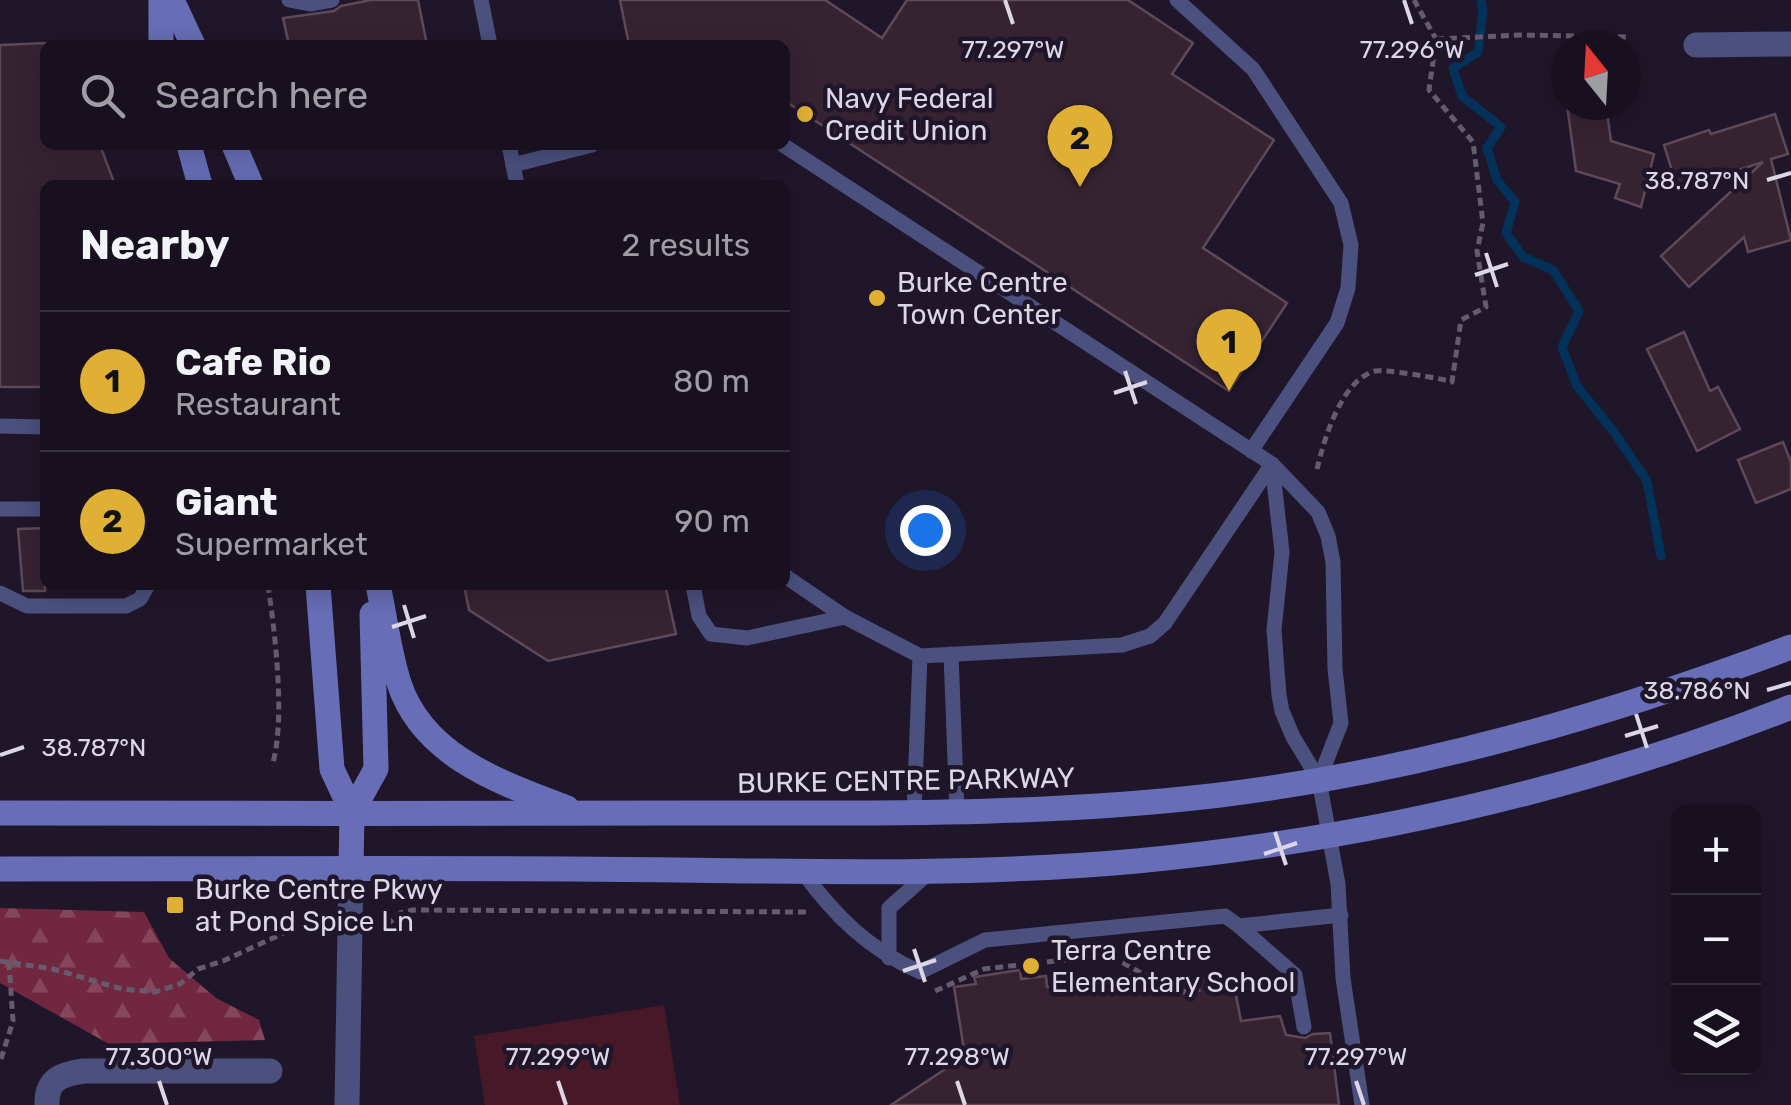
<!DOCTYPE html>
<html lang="en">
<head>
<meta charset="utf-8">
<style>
  body { margin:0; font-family:Rubik,sans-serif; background:#251e2c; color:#f1f3f6 }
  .controls { position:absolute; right:30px; bottom:30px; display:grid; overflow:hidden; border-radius:15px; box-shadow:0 5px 25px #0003 }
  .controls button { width:90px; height:90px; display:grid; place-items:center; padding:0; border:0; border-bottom:2px solid #36303d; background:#18101f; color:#f1f3f6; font:50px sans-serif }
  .compass { position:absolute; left:1551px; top:30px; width:90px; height:90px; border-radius:50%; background:#18101f; box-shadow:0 5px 25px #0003; rotate:342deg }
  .you { position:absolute; left:925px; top:530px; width:35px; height:35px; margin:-25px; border:8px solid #fff; border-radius:50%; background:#1a73e8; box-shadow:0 0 0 15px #1a73e833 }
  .badge { display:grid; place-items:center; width:65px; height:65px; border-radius:50%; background:#dfb034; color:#111; font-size:32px; font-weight:700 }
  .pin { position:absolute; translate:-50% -82px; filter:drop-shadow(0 2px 5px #0008) }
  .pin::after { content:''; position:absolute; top:52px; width:35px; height:30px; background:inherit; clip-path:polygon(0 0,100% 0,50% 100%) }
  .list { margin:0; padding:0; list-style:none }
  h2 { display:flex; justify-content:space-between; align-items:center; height:130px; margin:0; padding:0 40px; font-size:42px }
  h2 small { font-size:32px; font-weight:400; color:#9f9da4 }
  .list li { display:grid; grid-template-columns:65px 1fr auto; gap:30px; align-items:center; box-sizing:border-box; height:140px; padding:0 40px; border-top:2px solid #36303d }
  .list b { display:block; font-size:38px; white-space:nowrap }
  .list p { margin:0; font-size:32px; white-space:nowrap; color:#9f9da4 }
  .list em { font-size:32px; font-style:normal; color:#9f9da4 }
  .icon { flex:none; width:55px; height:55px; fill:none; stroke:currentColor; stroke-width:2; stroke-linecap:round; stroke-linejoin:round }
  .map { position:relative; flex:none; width:1791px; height:1105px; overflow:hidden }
  .search { position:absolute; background:#18101f; box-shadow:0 5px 25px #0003; left:40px; top:40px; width:750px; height:110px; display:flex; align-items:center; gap:25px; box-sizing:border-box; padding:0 35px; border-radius:15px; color:#9f9da4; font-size:38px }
  .panel { position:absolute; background:#18101f; box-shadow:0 5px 25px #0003; left:40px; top:180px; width:750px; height:410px; border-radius:15px }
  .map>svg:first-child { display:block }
  .forest { fill:url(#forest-firs) }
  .garden { fill:#471828 }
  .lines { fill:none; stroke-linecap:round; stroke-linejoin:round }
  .stream { stroke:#02325a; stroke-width:9 }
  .building { fill:#362332; stroke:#5e4959; stroke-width:2.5 }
  .path { stroke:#645b6c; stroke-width:5; stroke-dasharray:8 5; stroke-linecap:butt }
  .lane { stroke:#4b507e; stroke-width:15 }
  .street { stroke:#4b507e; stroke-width:25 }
  .secondary { stroke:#676eb7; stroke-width:25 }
  .ticks { fill:none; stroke:#ddd7e5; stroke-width:4 }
  .poi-dot { fill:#dfb034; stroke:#201629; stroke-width:4 }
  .labels { text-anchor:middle; stroke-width:9; stroke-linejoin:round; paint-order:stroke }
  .poi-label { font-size:28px; fill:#ddd7e5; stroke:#201629; text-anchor:start }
  .street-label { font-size:28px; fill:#ddd7e5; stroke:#201629 }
  .ticks-label { font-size:25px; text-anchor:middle; fill:#ddd7e5; stroke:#201629; stroke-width:9; stroke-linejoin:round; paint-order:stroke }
</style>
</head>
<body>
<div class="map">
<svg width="1791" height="1105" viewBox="0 0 1791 1105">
  <defs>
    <pattern id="forest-firs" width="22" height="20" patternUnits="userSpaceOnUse" patternTransform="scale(2.5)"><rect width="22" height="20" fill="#712740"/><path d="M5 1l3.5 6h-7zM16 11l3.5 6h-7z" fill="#85465b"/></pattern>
  </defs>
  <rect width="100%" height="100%" fill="#201629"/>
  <path class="forest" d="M0,908L144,912L169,958L216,998L259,1020L265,1040L109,1044L0,983Z"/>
  <path class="garden" d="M664,1005L680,1105H485L474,1036Z"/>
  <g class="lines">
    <path class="stream" d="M1481,0L1483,11L1478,52L1453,68L1462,96L1501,127L1487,148L1497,180L1515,202L1506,233L1523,257L1553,270L1579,311L1562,347L1577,386L1614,432L1647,481L1661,556"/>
  </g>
  <g class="building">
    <path d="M371,0H418L427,45H289L283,18L334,11L341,6Z"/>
    <path d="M620,0H825L882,38L907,0H1128L1193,43L1172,74L1274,140L1203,248L1287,303L1229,391L785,101V45H629Z"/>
    <path d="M45,43V145H100L115,185H45V387H0V45Z"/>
    <path d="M1567,105H1606L1611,141L1654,154L1641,207L1615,198L1620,184L1576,171Z"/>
    <path d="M1775,114L1788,154L1771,159L1791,240L1748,252L1744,237L1689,287L1661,256L1763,162L1678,190L1664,145L1709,130L1711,134Z"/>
    <path d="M1684,332L1710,391L1718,387L1740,429L1697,451L1647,349Z"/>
    <path d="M1783,442L1791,462V489L1756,503L1738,460Z"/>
    <path d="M45,528V591H23L18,529Z"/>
    <path d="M464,585H665L676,634L548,661L469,610Z"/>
    <path d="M1020,970L1021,979L1046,976L1047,987L1130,975L1133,990L1232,975L1241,1021L1280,1016L1286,1035L1305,1038L1313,1034L1330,1033L1339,1105H891L965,1056L954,987L976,984L974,977Z"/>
  </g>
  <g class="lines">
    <g class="path">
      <path d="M1436,39L1520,35L1629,37"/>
      <path d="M1317,469C1324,440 1341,380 1375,371C1384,369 1441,378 1452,382L1461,320L1486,307L1477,251L1483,223L1473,142L1429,90L1436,39L1414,0"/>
      <path d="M268,585C275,633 286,721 272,766"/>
      <path d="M387,925L400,913L413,910L808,912"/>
      <path d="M0,961L53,969L122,989L155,992L180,984L198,969L223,961L286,932"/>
      <path d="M935,991L984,969L1109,955L1177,993L1246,981L1268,991L1274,987"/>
      <path d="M1,1059L13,1021L9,962"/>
    </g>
    <g class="lane">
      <path d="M289,0L310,4L332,0"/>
      <path d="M481,0L490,45"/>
      <path d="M1177,0L1253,69L1341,203L1351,245L1348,288L1337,323L1251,451"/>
      <path d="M509,145L513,165"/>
      <path d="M783,145L1272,464L1165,623L1150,636L1122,645L920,656L845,617L785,576"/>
      <path d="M517,185L513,165L592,145"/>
      <path d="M0,426L45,427"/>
      <path d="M1272,464L1282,552L1274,630L1279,695L1282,711L1293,737L1319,780L1338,884L1343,978L1362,1105"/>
      <path d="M1272,464L1318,512L1328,536L1333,562L1335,669L1341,723L1319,780"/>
      <path d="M0,509H45"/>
      <path d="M693,585L699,616L711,634L747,638L845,617"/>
      <path d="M0,593L27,606H126L140,599L148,585"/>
      <path d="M951,654L957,812"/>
      <path d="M914,813L920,656"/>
      <path d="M802,871C835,916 868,949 920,972L985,940L1225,916L1239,926L1341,915"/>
      <path d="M1239,926L1295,975L1304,1027"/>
      <path d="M889,958V908L931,871"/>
    </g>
    <g class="street">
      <path d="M1696,45L1791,44"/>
      <path d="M47,1105C46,1079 62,1074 84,1071H270"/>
      <path d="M347,1105L351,869"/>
    </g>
    <g class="secondary">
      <path d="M161,0V45"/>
      <path d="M172,0L193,45"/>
      <path d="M189,145L200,185"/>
      <path d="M234,145L251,185"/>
      <path d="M318,585L332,769L352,812L351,869"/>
      <path d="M378,585C385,617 389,652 399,683C423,757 502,783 567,808"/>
      <path d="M352,812L376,769L372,614"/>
      <path d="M0,813C231,813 461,814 692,813C868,813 1044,816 1220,795C1417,771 1606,716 1791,647"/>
      <path d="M0,869C191,869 382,868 573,869C760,870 952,878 1137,861C1360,840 1583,789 1791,707"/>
    </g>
  </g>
  <path class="ticks" d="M1005,0L1013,24M1404,0L1412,24M1767,180L1791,173M1486,253L1497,287M1475,275L1508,264M1125,371L1136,404M1114,393L1147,382M404,605L414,638M392,627L426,616M1767,690L1791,683M1636,714L1647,748M1625,736L1658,726M0,755L24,747M1275,832L1286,865M1264,854L1297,843M914,949L925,982M903,971L936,960M159,1081L167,1105M558,1081L566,1105M957,1081L965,1105M1356,1081L1364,1105"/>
  <g class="poi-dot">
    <circle cx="805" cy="114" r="10"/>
    <circle cx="877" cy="298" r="10"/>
    <rect x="165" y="895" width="20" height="20" rx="5"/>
    <circle cx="1031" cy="966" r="10"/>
  </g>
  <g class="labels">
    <g class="poi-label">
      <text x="825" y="108">Navy Federal<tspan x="825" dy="32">Credit Union</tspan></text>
      <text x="897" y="292">Burke Centre<tspan x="897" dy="32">Town Center</tspan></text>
      <text x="195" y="899">Burke Centre Pkwy<tspan x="195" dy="32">at Pond Spice Ln</tspan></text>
      <text x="1051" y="960">Terra Centre<tspan x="1051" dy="32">Elementary School</tspan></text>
    </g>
    <g class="street-label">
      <text transform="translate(906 780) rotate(-1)" y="10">BURKE CENTRE PARKWAY</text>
    </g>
  </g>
  <g class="ticks-label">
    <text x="1013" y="58">77.297°W</text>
    <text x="1412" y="58">77.296°W</text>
    <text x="1697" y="189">38.787°N</text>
    <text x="1697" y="699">38.786°N</text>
    <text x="94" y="756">38.787°N</text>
    <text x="159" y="1065">77.300°W</text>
    <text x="558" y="1065">77.299°W</text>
    <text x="957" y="1065">77.298°W</text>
    <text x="1356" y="1065">77.297°W</text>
  </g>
</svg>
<div class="controls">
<button>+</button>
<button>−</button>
<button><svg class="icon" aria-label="layers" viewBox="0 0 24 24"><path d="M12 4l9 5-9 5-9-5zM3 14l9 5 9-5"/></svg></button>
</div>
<svg class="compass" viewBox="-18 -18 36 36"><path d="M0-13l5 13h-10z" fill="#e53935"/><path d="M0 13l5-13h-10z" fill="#9f9da4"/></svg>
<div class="you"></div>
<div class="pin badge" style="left:1229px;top:391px">1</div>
<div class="pin badge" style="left:1080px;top:187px">2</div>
<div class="search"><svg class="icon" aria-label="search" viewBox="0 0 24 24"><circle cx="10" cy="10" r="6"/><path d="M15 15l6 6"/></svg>Search here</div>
<section class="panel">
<h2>Nearby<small>2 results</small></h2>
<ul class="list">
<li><span class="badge">1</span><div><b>Cafe Rio</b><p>Restaurant</p></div><em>80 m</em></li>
<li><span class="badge">2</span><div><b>Giant</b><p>Supermarket</p></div><em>90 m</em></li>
</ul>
</section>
</div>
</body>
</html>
